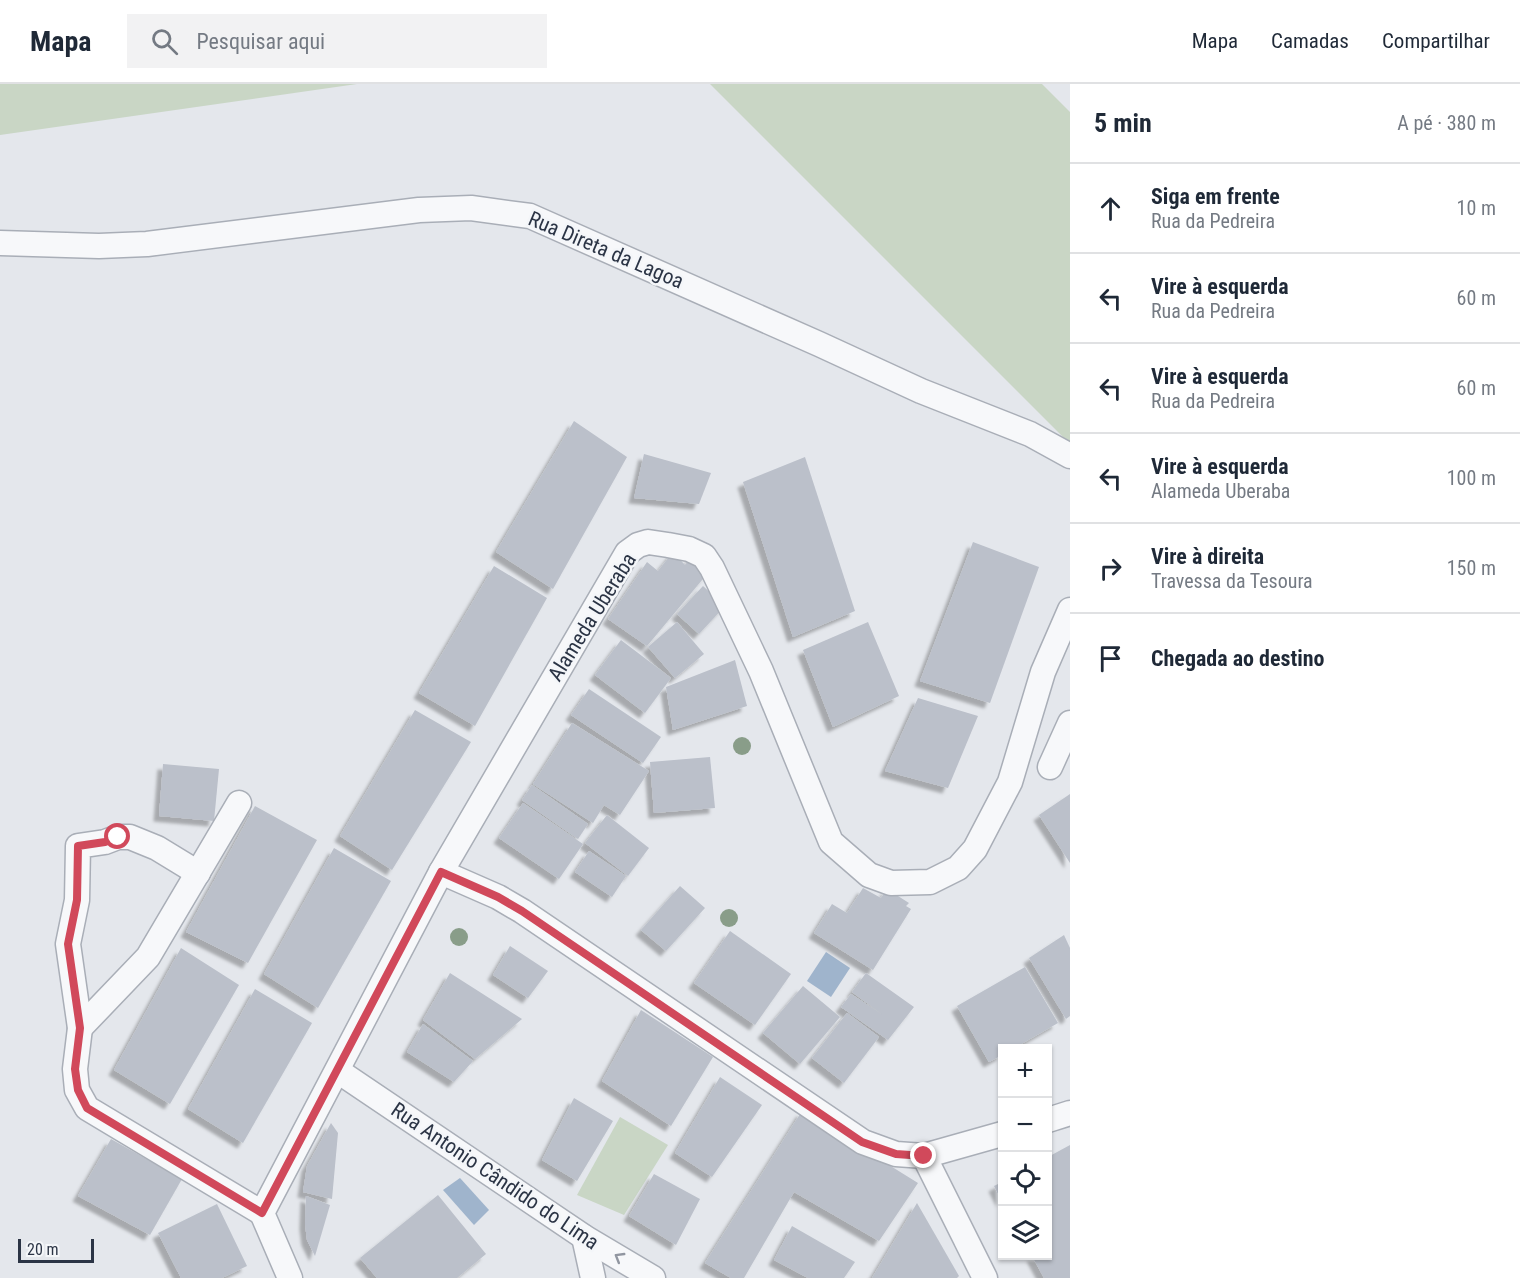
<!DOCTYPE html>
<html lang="pt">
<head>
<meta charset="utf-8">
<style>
  body { margin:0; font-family:"Roboto Condensed",sans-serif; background:#f2f2f3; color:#1f2937 }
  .controls { position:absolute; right:18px; bottom:18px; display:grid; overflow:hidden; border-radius:0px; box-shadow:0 2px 4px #0004 }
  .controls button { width:54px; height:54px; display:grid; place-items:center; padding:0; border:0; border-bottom:2px solid #e0e1e3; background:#fff; color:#1f2937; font:30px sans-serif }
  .scale { position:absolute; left:18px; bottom:15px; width:76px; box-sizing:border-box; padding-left:6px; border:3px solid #2b3445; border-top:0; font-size:16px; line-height:21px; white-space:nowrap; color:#2b3445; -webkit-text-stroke:4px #f4f6f9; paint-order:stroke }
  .stop { position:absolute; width:18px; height:18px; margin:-14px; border:4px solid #d1495b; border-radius:50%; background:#fff }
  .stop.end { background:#d1495b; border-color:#fff; box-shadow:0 2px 6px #0008 }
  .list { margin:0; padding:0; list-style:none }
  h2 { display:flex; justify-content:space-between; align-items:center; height:78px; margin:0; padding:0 24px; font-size:26px }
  h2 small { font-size:20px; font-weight:400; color:#747a83 }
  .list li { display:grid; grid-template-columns:39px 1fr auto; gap:18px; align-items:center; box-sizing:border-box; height:90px; padding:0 24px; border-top:2px solid #e0e1e3 }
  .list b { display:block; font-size:22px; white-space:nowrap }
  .list p { margin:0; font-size:20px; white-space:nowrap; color:#747a83 }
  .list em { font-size:20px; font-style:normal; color:#747a83 }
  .icon { flex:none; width:33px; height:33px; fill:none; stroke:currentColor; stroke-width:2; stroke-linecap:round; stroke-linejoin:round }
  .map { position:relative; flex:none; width:1070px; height:1194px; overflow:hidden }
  header { display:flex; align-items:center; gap:36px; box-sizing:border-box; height:84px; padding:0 30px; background:#fff; border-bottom:2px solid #e0e1e3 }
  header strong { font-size:28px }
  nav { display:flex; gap:33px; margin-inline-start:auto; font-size:21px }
  .search { width:420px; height:54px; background:#f2f2f3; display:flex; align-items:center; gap:15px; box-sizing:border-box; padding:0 21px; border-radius:0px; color:#747a83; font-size:22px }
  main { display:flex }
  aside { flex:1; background:#fff }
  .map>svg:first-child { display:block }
  .green { fill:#c9d6c5 }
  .water { fill:#9fb4cc }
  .building { fill:#bbc0ca; filter:url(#shadow) }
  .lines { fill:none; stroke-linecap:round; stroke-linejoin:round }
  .street-casing { stroke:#a9aeb7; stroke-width:27 }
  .street { stroke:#f7f8fa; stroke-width:24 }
  .tree { fill:#899d89 }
  .oneway { stroke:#9196a0 }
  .route { stroke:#d1495b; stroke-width:8 }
  .labels { text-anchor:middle; stroke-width:5; stroke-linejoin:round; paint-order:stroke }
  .street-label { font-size:21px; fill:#2b3445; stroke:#f4f6f9 }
</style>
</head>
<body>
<header>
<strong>Mapa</strong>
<div class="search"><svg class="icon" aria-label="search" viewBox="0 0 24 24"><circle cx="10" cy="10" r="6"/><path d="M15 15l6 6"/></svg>Pesquisar aqui</div>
<nav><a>Mapa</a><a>Camadas</a><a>Compartilhar</a></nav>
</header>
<main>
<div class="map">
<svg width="1070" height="1194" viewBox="0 0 1070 1194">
  <defs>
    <filter id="shadow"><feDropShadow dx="-5.5" dy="5.5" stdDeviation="1.5" flood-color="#0004"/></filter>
  </defs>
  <rect width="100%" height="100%" fill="#e4e7ec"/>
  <g class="green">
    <path d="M0,0H357L0,51Z"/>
    <path d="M710,0H1042L1070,28V360Z"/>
    <path d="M620,1033L668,1061L624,1131L577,1111Z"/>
  </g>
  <g class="water">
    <path d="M826,868L850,884L831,913L807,897Z"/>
    <path d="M460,1094L489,1126L474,1141L443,1106Z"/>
  </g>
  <g class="building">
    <path d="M574,337L627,373L553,505L496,468Z"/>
    <path d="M644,370L711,389L699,420L634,414Z"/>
    <path d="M805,373L855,527L793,553L743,398Z"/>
    <path d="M973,458L1039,483L990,619L920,597Z"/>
    <path d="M673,468L685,481L691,473L707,490L647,562L608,535L647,478L658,487Z"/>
    <path d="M494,482L547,514L475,642L419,609Z"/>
    <path d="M703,502L725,522L699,550L677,530Z"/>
    <path d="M677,538L704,570L675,594L648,563Z"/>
    <path d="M868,538L899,612L833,643L803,566Z"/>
    <path d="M621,556L671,594L645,629L595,591Z"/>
    <path d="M735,576L747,622L673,646L666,603Z"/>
    <path d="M589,605L661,653L643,679L571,631Z"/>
    <path d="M918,614L978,632L948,704L885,687Z"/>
    <path d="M415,626L471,658L392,786L340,752Z"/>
    <path d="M572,639L649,687L620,731L604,721L593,739L533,700Z"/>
    <path d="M710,673L715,724L654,729L650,678Z"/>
    <path d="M163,680L219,685L214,737L159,732Z"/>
    <path d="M532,701L588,740L578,755L522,716Z"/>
    <path d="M1070,710V779L1039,731Z"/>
    <path d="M523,719L583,760L559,795L499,754Z"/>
    <path d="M255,722L317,756L248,879L186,848Z"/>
    <path d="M607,731L649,764L628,792L585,759Z"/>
    <path d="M334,764L391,797L318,924L264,890Z"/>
    <path d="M589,767L626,792L612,813L575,788Z"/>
    <path d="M680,802L705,824L666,867L641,846Z"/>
    <path d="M863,804L881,814L887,805L909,819L906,822L911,825L873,886L814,849L832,820L847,829Z"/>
    <path d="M730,847L791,890L755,941L694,899Z"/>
    <path d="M1064,851L1070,864V932L1066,935L1029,874Z"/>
    <path d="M510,862L548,887L528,914L493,891Z"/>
    <path d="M181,864L239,901L170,1020L114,986Z"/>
    <path d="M1025,883L1058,939L1014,964H1002V971L989,978L957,922Z"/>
    <path d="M450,889L522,935L475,975L423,936Z"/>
    <path d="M866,889L914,923L888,956L841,923L851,910L883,931L852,908Z"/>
    <path d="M803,902L840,933L800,980L763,949Z"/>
    <path d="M255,905L312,939L243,1059L188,1025Z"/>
    <path d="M641,926L713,973L671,1042L602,997Z"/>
    <path d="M847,929L879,953L844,999L812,974Z"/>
    <path d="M423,940L473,977L454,998L407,968Z"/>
    <path d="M720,993L762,1021L712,1093L675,1069Z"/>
    <path d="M574,1014L613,1037L577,1097L542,1076Z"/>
    <path d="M802,1027L918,1099L879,1157L794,1108L744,1194H731L705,1179Z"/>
    <path d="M331,1039L338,1049L332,1115L303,1108L307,1082Z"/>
    <path d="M111,1055L182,1095L150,1151L78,1112Z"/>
    <path d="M1070,1061V1194H1044L1032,1172H1048V1073Z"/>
    <path d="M654,1090L700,1115L676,1161L629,1132Z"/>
    <path d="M1002,1098V1118L994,1102Z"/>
    <path d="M438,1111L486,1170L457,1194H377L360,1174Z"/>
    <path d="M306,1112L330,1121L315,1172L307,1156L305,1140Z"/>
    <path d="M917,1119L959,1192L957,1194H872Z"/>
    <path d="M217,1120L247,1182L222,1194H181L158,1149Z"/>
    <path d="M792,1142L855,1178L844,1194H808L774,1176Z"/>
  </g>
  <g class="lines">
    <defs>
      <g id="street">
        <path d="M0,159L99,162L147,160L419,126L471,124L530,132L819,260L921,307L1030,350L1070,372"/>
        <path d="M1050,683L1070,639"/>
        <path d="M441,788L498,813L522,827L863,1058L896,1070L924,1072L1002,1050"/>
        <path d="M198,789L157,764L130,753H118L105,758L78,762L77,816L68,860L80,944L75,985L77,1006L87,1024L262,1129"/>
        <path d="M80,944L148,873L239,719"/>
        <path d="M338,987L584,1153L653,1194"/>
        <path d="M1048,1036L1070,1029"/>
        <path d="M924,1072L985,1194"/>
        <path d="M584,1153L593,1194"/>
        <path d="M290,1194L262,1129L441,788L627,469L638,461L648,458L668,461L689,465L704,472L712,484L761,587L831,758L869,791L891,799L930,798L958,784L975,765L1010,698L1043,588L1070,526"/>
      </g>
    </defs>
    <use href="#street" class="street-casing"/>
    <use href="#street" class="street"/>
  </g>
  <g class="tree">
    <circle cx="742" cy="662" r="9"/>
    <circle cx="729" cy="834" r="9"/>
    <circle cx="459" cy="853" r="9"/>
  </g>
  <defs><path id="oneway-chevron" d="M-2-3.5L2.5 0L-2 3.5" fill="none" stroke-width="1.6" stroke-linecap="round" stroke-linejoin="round" transform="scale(1.5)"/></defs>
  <use class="oneway" href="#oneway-chevron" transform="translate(619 1173) rotate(-149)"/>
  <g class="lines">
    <path class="route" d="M118,753L105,758L78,762L77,816L68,860L80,944L75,985L78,1006L87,1024L262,1129L441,788L498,813L522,827L862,1058L896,1070L924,1072"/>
  </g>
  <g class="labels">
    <g class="street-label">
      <text transform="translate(606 166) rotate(23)" y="7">Rua Direta da Lagoa</text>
      <text transform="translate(592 533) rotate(-58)" y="7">Alameda Uberaba</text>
      <text transform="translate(495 1092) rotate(34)" y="7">Rua Antonio Cândido do Lima</text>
    </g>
  </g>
</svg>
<div class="controls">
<button>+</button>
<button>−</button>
<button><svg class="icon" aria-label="locate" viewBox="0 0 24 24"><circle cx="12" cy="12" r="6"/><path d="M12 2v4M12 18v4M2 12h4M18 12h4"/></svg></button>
<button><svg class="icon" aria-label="layers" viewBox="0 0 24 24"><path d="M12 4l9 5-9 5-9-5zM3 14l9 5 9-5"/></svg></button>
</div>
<div class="scale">20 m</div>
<div class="stop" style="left:118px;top:753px"></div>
<div class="stop end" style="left:924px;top:1072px"></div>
</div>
<aside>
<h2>5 min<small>A pé · 380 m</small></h2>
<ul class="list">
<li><svg class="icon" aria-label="ahead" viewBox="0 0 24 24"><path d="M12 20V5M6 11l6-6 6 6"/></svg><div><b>Siga em frente</b><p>Rua da Pedreira</p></div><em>10 m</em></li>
<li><svg class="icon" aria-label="left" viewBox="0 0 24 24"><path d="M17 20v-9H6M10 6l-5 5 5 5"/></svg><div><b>Vire à esquerda</b><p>Rua da Pedreira</p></div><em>60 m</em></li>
<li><svg class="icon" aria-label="left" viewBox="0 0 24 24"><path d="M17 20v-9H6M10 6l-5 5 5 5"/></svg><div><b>Vire à esquerda</b><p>Rua da Pedreira</p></div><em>60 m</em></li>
<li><svg class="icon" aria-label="left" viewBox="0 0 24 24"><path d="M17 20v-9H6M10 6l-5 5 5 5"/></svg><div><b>Vire à esquerda</b><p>Alameda Uberaba</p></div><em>100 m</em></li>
<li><svg class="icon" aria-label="right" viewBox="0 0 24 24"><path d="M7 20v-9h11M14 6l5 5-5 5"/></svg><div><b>Vire à direita</b><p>Travessa da Tesoura</p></div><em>150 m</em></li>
<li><svg class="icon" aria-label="arrive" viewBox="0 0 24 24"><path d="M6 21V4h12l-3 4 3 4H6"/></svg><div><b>Chegada ao destino</b></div></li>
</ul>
</aside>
</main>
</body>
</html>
